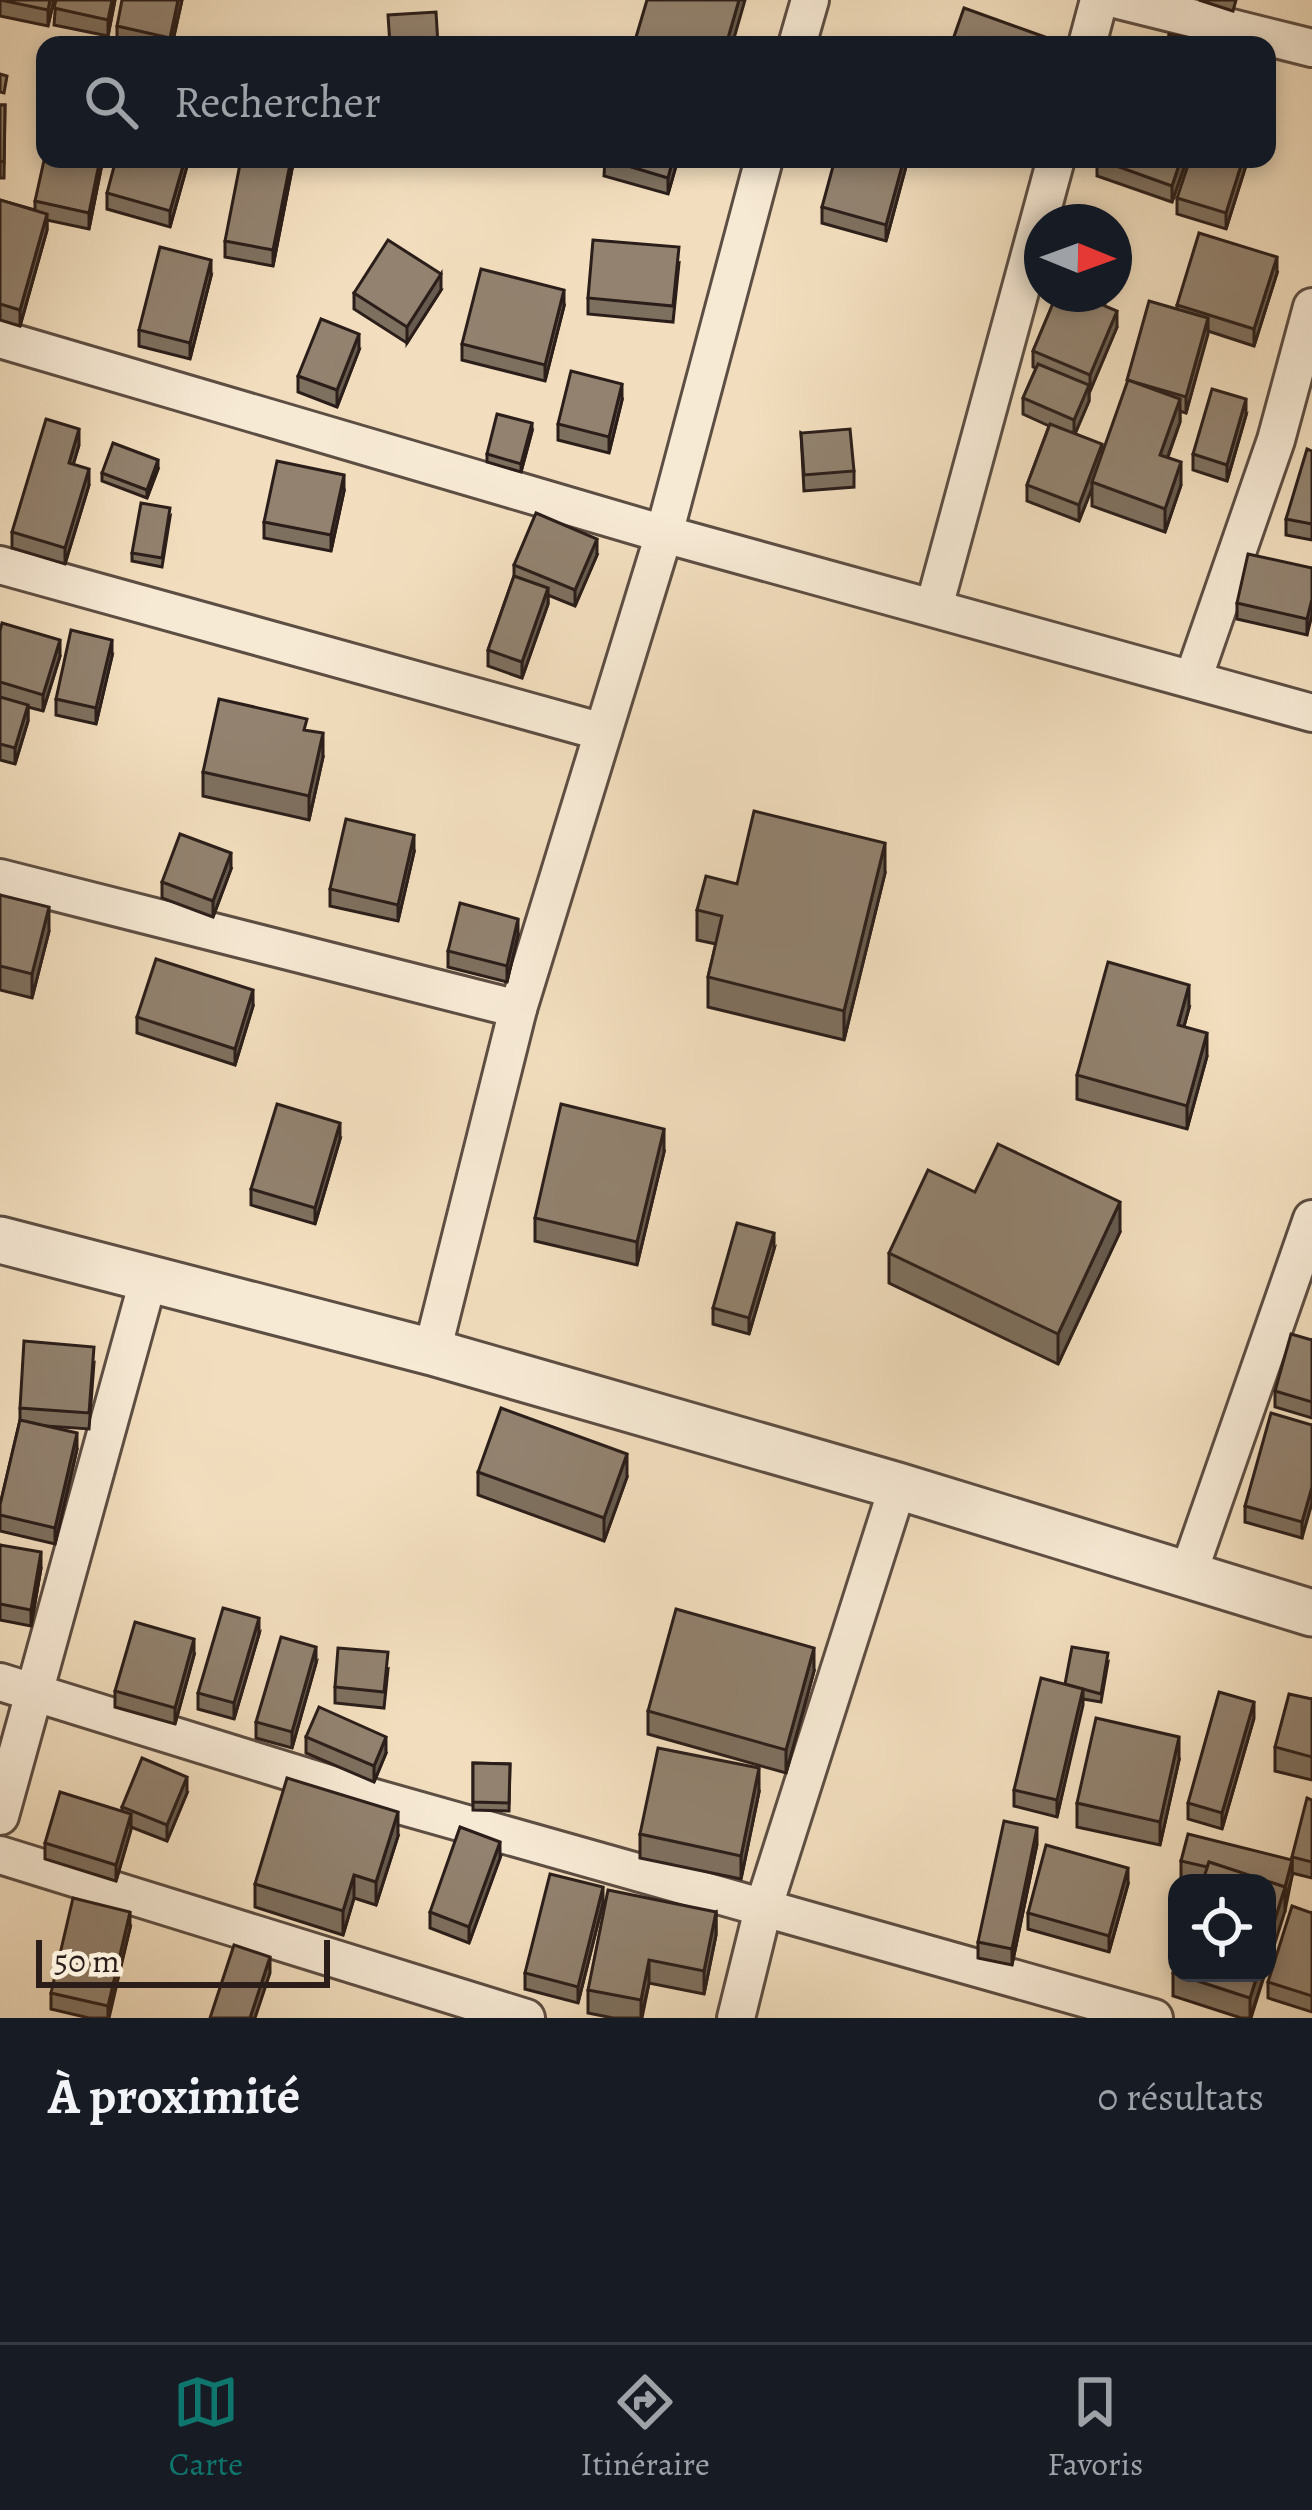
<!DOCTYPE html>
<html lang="fr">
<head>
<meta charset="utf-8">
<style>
  body { margin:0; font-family:Alegreya,serif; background:#242831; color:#f1f3f6 }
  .controls { position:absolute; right:36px; bottom:36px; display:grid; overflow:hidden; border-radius:24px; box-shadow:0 6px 18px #0003 }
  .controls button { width:108px; height:108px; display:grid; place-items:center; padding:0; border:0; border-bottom:3px solid #363941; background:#171b24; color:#f1f3f6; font:60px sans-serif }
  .compass { position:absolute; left:1024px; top:204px; width:108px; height:108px; border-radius:50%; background:#171b24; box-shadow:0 6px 18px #0003; rotate:91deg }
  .scale { position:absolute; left:36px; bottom:30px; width:294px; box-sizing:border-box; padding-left:12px; border:6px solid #2b1e1a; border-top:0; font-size:33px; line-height:42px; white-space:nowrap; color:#2b1e1a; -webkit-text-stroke:9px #f7ead5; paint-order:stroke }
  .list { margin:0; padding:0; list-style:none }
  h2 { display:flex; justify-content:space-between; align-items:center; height:156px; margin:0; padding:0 48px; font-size:51px }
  h2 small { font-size:39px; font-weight:400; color:#9ea1a6 }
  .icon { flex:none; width:66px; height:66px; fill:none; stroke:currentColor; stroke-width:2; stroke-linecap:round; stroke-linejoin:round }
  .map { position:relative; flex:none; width:1312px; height:2018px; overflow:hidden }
  .search { position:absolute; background:#171b24; box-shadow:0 6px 18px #0003; left:36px; right:36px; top:36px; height:132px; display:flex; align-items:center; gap:30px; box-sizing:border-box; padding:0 42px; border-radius:24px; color:#9ea1a6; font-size:45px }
  .sheet { height:324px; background:#171b24 }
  nav { display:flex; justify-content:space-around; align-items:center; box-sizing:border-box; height:168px; border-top:3px solid #363941; background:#171b24; font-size:33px; color:#9ea1a6 }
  nav a { display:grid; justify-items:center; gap:6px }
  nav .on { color:#0f766e }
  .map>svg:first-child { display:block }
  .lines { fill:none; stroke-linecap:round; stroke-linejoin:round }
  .minor-casing { stroke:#5d4e43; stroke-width:42 }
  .tertiary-casing { stroke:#5d4e43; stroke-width:51 }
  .minor { stroke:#f7ead5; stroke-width:36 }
  .tertiary { stroke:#f7ead5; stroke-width:45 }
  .wall { fill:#7e705f; stroke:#2b1e1a; stroke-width:3 }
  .shaded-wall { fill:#665b4e; stroke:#2b1e1a; stroke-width:3 }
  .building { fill:#92826f; stroke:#2b1e1a; stroke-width:3 }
</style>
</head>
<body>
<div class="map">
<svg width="1312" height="2018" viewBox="0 0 1312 2018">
  <rect width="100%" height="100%" fill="#f2debe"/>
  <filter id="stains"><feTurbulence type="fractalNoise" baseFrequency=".00167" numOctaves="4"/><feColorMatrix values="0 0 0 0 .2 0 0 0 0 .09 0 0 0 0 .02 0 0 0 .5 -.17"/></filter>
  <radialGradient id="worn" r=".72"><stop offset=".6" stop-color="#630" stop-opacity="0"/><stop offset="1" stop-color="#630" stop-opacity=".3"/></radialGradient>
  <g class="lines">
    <defs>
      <g id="minor">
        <path d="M1119,0L1312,48"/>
        <path d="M797,45L810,0"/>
        <path d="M1087,45L1099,0"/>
        <path d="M0,339L664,534L1312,713"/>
        <path d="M0,565L603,732"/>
        <path d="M934,607L1056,159"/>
        <path d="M1193,679L1276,440L1312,307"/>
        <path d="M0,878L518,1009"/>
        <path d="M432,1352L518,1009L664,534L764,159"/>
        <path d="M1187,1577L1312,1219"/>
        <path d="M0,1682L371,1797L1154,2018"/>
        <path d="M0,1816L148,1281"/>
        <path d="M0,1855L526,2018"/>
        <path d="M736,2018L763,1909L898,1486"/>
      </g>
      <path id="tertiary" d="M0,1240L432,1352L898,1486L1312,1613"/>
    </defs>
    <use href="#minor" class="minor-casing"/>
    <use href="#tertiary" class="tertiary-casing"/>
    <use href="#minor" class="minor"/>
    <use href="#tertiary" class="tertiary"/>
  </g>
  <g class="wall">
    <path d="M0,0H54L48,26L0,16Z"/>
    <path d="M56,0H115L108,36L54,25Z"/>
    <path d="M182,0L172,45H128L117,43V26Z"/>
    <path d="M1199,0H1236L1233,11Z"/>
    <path d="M0,105H5L4,178H0Z"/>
    <path d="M103,159L89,229L47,220V230L20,326L0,320V200L35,210V201Z"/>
    <path d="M189,159L170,227L107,209V193Z"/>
    <path d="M294,159L273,266L225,257V241Z"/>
    <path d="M605,159H678L668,194L604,176Z"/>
    <path d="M908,159L886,241L822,223V207Z"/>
    <path d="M1097,159H1187L1172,202L1097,176Z"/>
    <path d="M1248,159L1226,229L1177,214V198Z"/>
    <path d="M679,263L673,322L588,314V298Z"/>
    <path d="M1277,273L1254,346L1208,331L1186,413L1180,411V422L1168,457L1181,485L1165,532L1092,506V488L1079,521L1027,501V485L1049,426L1023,414V398L1036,368L1033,367V351L1057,294H1108L1105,304L1093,301L1117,327L1090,391L1089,390V401L1075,434L1102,453L1177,309V305Z"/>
    <path d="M211,276L190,359L139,346V330Z"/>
    <path d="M441,290L407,343L354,309V293Z"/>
    <path d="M564,306L545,381L462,360V344Z"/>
    <path d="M359,350L337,407L298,392V376Z"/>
    <path d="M622,400L609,453L558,440V424Z"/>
    <path d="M1246,415L1227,481L1193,470V454Z"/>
    <path d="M532,431L521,472L487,462V454Z"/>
    <path d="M801,433L854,471V487L804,491Z"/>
    <path d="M79,445L73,464L89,485L65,564L12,548V532Z"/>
    <path d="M1312,451V540L1286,535V519Z"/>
    <path d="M158,469L147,498L102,481V473Z"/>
    <path d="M344,491L331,551L264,538V522Z"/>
    <path d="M170,517L162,567L132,561V553Z"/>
    <path d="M597,555L575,606L548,595V604L522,678L488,666V650L514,576V565Z"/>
    <path d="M1312,568L1307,635L1237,619V603Z"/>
    <path d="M0,631L60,656L43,711L28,707V721L15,764L0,760Z"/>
    <path d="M112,656L96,724L56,715V699Z"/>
    <path d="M323,757L309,820L203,796V772Z"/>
    <path d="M414,852L398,921L330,906V889Z"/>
    <path d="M231,869L213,917L162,898V882Z"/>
    <path d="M885,873L844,1040L708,1007V977L716,944L697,940V910L737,884Z"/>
    <path d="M0,895L49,931L32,998L0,990Z"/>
    <path d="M518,935L507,982L448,967V951Z"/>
    <path d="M253,1006L235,1065L137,1033V1017Z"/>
    <path d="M1189,1008L1184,1026L1207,1056L1187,1129L1077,1099V1075Z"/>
    <path d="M340,1139L315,1224L251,1205V1189Z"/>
    <path d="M664,1152L637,1265L535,1241V1218Z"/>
    <path d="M975,1192L1120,1232L1058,1364L889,1283V1253Z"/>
    <path d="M774,1249L749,1334L713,1324V1308Z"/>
    <path d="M1312,1340V1418L1275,1407V1391Z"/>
    <path d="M94,1363L89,1429L47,1426L77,1449L55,1544L0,1531V1505L20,1420V1408Z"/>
    <path d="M1312,1425L1302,1538L1245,1522V1506Z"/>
    <path d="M478,1472L627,1477L604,1541L478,1495Z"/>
    <path d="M0,1545L41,1568L31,1626L0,1620Z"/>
    <path d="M259,1634L234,1719L198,1709V1693Z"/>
    <path d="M194,1655L175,1724L115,1707V1691Z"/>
    <path d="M1108,1662L1101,1702L1083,1699L1057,1817L1014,1806V1790L1065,1684Z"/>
    <path d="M316,1663L292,1748L256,1738V1722Z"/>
    <path d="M388,1669L384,1708L335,1703V1687Z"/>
    <path d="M814,1671L786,1773L648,1734V1711Z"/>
    <path d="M1312,1699V1780L1275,1771V1747Z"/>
    <path d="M1254,1718L1222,1829L1188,1819V1803Z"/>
    <path d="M306,1737L386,1753L374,1782L306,1753Z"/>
    <path d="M1179,1760L1160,1845L1077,1827V1803Z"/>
    <path d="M473,1763L510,1764L509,1811L473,1810Z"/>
    <path d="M759,1792L741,1879L640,1858V1834Z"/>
    <path d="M187,1793L167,1841L131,1827L116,1881L45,1859V1843L122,1812V1807Z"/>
    <path d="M1312,1800V1878L1292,1873V1857Z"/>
    <path d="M398,1836L376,1905L354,1898L343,1935L255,1907V1884Z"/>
    <path d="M1037,1844L1012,1965L978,1958V1942Z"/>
    <path d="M500,1858L469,1943L430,1928V1912Z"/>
    <path d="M1181,1861L1292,1876L1285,1911L1202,1882L1181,1877Z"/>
    <path d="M1128,1884L1109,1952L1028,1929V1913Z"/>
    <path d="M603,1903L578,2003L525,1989V1973Z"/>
    <path d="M716,1912V1935L704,1994L649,1983L642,2018H613L588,2013V1990Z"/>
    <path d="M1312,1913V2012L1268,1998V1982Z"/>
    <path d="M130,1928L109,2018H89L51,2009V1993Z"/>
    <path d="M1173,1973H1265L1251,2018H1241L1173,1996Z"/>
  </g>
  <g class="shaded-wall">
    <path d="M50,0H54L48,26V10Z"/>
    <path d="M112,0H115L108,36V20Z"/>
    <path d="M178,0H182L172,45H170Z"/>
    <path d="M739,0H745L732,45H726Z"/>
    <path d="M100,159H103L89,229V213Z"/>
    <path d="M185,159H189L170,227V211Z"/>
    <path d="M291,159H294L273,266V250Z"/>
    <path d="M673,159H678L668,194V178Z"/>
    <path d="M904,159H908L886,241V225Z"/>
    <path d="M1181,159H1187L1172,202V186Z"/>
    <path d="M1243,159H1248L1226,229V213Z"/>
    <path d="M47,214V230L20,326V310Z"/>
    <path d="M1118,248V264L1114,276V260Z"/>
    <path d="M1277,257V273L1254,346V329Z"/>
    <path d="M211,260V276L190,359V343Z"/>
    <path d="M441,274V290L407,343V327Z"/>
    <path d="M564,290V306L545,381V365Z"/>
    <path d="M1117,311V327L1090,391V375Z"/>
    <path d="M1208,318V334L1186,413V397Z"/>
    <path d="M359,334V350L337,407V390Z"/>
    <path d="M622,384V400L609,453V437Z"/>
    <path d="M1089,385V401L1074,436V420Z"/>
    <path d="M1180,399V422L1160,478V455Z"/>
    <path d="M1246,399V415L1227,481V465Z"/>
    <path d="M532,423V431L521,472V464Z"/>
    <path d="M79,429V445L69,479V463Z"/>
    <path d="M1102,444V460L1092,482V488L1079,521V505Z"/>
    <path d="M158,460V469L147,498V490Z"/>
    <path d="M1181,462V485L1165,532V509Z"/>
    <path d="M89,469V485L65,564V548Z"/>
    <path d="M344,475V491L331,551V535Z"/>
    <path d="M597,539V555L575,606V590Z"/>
    <path d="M548,588V604L522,678V662Z"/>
    <path d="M1312,599V615L1307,635V619Z"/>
    <path d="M60,640V656L43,711V695Z"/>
    <path d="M112,640V656L96,724V708Z"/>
    <path d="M28,705V721L15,764V748Z"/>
    <path d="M323,733V757L309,820V796Z"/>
    <path d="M414,835V852L398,921V905Z"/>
    <path d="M885,843V873L844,1040V1011Z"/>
    <path d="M231,853V869L213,917V901Z"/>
    <path d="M49,907V931L32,998V974Z"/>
    <path d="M518,919V935L507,982V966Z"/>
    <path d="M1189,985V1008L1178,1048V1025Z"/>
    <path d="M253,990V1006L235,1065V1049Z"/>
    <path d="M1207,1033V1056L1187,1129V1106Z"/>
    <path d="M340,1123V1139L315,1224V1208Z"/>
    <path d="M664,1129V1152L637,1265V1242Z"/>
    <path d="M1120,1202V1232L1058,1364V1334Z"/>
    <path d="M774,1233V1249L749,1334V1318Z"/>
    <path d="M77,1433V1449L55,1544V1528Z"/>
    <path d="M627,1454V1477L604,1541V1518Z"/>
    <path d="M1312,1487V1503L1302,1538V1522Z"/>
    <path d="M41,1552V1568L31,1626V1610Z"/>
    <path d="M259,1618V1634L234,1719V1703Z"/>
    <path d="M194,1639V1655L175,1724V1708Z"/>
    <path d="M316,1647V1663L292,1748V1732Z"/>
    <path d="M814,1648V1671L786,1773V1750Z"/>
    <path d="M1083,1689V1705L1057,1817V1800Z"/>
    <path d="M1254,1702V1718L1222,1829V1813Z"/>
    <path d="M386,1737V1753L374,1782V1766Z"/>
    <path d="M1179,1737V1760L1160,1845V1822Z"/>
    <path d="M759,1768V1792L741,1879V1856Z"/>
    <path d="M187,1777V1793L167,1841V1825Z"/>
    <path d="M398,1812V1836L376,1905V1882Z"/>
    <path d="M131,1814V1830L116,1881V1865Z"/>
    <path d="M1037,1828V1844L1012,1965V1949Z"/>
    <path d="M500,1842V1858L469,1943V1927Z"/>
    <path d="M1292,1860V1876L1285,1903V1887Z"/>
    <path d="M1128,1868V1884L1109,1952V1936Z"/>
    <path d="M354,1875V1898L343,1935V1911Z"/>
    <path d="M603,1887V1903L578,2003V1987Z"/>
    <path d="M1285,1887V1911L1267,1968V1945Z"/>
    <path d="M130,1912V1928L108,2018V2006Z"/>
    <path d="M716,1912V1935L704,1994V1971Z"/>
    <path d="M270,1957V1973L255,2018H250Z"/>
    <path d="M649,1960V1983L641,2018V2000Z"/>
    <path d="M1258,1973H1265L1250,2018V1998Z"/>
  </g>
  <g class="building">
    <path d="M0,0H50L48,10Z"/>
    <path d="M56,0H112L108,20L54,8Z"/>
    <path d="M122,0H178L170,38L117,26Z"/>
    <path d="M647,0H739L726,45H638L634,44Z"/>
    <path d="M964,8L1045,37L1043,45H951Z"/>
    <path d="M436,12L438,45H390L388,15Z"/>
    <path d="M1169,34L1207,41V45H1167Z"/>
    <path d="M0,74L7,76L4,93L0,92Z"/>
    <path d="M0,105H5L4,162L0,161Z"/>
    <path d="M45,156V159H100L89,213L35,201Z"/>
    <path d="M116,159H185L170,211L107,193Z"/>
    <path d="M241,159H291L273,250L225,241Z"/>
    <path d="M605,159H673L668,178Z"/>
    <path d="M835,159H904L886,225L822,207Z"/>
    <path d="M1097,159H1181L1172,186Z"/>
    <path d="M1190,159H1243L1226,213L1177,198Z"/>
    <path d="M0,200L47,214L20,310L0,304Z"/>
    <path d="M1199,233L1277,257L1254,329L1177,305Z"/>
    <path d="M388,240L441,274L407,327L354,293Z"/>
    <path d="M593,240L679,247L673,306L588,298Z"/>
    <path d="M160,247L211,260L190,343L139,330Z"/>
    <path d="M481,269L564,290L545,365L462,344Z"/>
    <path d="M1057,294H1077L1117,311L1090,375L1033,351Z"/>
    <path d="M1149,301L1208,318L1186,397L1127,380Z"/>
    <path d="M321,319L359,334L337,390L298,376Z"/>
    <path d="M1038,364L1089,385L1074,420L1023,398Z"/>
    <path d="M571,371L622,384L609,437L558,424Z"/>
    <path d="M1128,380L1180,399L1160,455L1181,462L1165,509L1092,482Z"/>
    <path d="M1212,389L1246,399L1227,465L1193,454Z"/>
    <path d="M497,414L532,423L521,464L487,454Z"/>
    <path d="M46,419L79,429L69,463L89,469L65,548L12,532Z"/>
    <path d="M1050,424L1102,444L1079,505L1027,485Z"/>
    <path d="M850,429L854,471L804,475L801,433Z"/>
    <path d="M113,443L158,460L147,490L102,473Z"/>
    <path d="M1307,449L1312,451V524L1286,519Z"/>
    <path d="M277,461L344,475L331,535L264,522Z"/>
    <path d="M141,503L170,508L162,558L132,553Z"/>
    <path d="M536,513L597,539L575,590L514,565Z"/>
    <path d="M1248,554L1312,568V599L1307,619L1237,603Z"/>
    <path d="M514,576L548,588L522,662L488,650Z"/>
    <path d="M2,623L60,640L43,695L0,682V631Z"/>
    <path d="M71,630L112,640L96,708L56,699Z"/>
    <path d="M0,697L28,705L15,748L0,744Z"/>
    <path d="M219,699L307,719L304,730L323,733L309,796L203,772Z"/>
    <path d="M754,811L885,843L844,1011L708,977L722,916L697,910L706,876L737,884Z"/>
    <path d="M346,819L414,835L398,905L330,889Z"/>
    <path d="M180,834L231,853L213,901L162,882Z"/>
    <path d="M0,895L49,907L32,974L0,966Z"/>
    <path d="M460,903L518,919L507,966L448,951Z"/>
    <path d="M156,959L253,990L235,1049L137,1017Z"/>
    <path d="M1108,962L1189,985L1178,1025L1207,1033L1187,1106L1077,1075Z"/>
    <path d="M277,1104L340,1123L315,1208L251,1189Z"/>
    <path d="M561,1104L664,1129L637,1242L535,1218Z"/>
    <path d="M998,1144L1120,1202L1058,1334L889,1253L928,1170L975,1192Z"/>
    <path d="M737,1223L774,1233L749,1318L713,1308Z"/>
    <path d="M1291,1334L1312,1340V1402L1275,1391Z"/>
    <path d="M24,1341L94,1347L89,1413L20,1408Z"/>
    <path d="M501,1408L627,1454L604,1518L478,1472Z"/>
    <path d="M1271,1413L1312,1425V1487L1302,1522L1245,1506Z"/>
    <path d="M20,1420L77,1433L55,1528L0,1515V1505Z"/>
    <path d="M0,1545L41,1552L31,1610L0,1604Z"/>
    <path d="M223,1608L259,1618L234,1703L198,1693Z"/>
    <path d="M676,1609L814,1648L786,1750L648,1711Z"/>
    <path d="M135,1622L194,1639L175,1708L115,1691Z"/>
    <path d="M281,1637L316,1647L292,1732L256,1722Z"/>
    <path d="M1072,1647L1108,1653L1101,1694L1065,1684Z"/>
    <path d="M338,1648L388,1652L384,1692L335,1687Z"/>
    <path d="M1041,1678L1083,1689L1057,1800L1014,1790Z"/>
    <path d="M1219,1692L1254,1702L1222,1813L1188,1803Z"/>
    <path d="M1289,1694L1312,1699V1757L1275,1747Z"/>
    <path d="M319,1707L386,1737L374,1766L306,1737Z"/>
    <path d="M1096,1718L1179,1737L1160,1822L1077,1803Z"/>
    <path d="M658,1748L759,1768L741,1856L640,1834Z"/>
    <path d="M142,1758L187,1777L167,1825L122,1807Z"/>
    <path d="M473,1763L510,1764L509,1803L473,1802Z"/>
    <path d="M287,1778L398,1812L376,1882L354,1875L343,1911L255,1884Z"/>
    <path d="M60,1792L131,1814L116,1865L45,1843Z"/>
    <path d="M1307,1798L1312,1800V1862L1292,1857Z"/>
    <path d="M1004,1821L1037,1828L1012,1949L978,1942Z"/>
    <path d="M460,1827L500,1842L469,1927L430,1912Z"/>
    <path d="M1188,1834L1292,1860L1285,1887L1209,1862L1207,1867L1181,1861Z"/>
    <path d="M1046,1845L1128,1868L1109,1936L1028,1913Z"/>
    <path d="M1209,1862L1285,1887L1267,1945V1883H1202Z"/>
    <path d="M550,1874L603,1887L578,1987L525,1973Z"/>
    <path d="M608,1890L716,1912L704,1971L649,1960L641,2000L588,1990Z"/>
    <path d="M73,1898L130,1912L108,2006L51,1993Z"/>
    <path d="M1292,1906L1312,1913V1996L1268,1982Z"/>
    <path d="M234,1945L270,1957L250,2018H210Z"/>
    <path d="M1177,1960V1973H1258L1250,1998L1173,1973Z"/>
  </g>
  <rect width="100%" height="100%" filter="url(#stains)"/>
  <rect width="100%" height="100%" fill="url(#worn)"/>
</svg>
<div class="controls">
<button><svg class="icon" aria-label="locate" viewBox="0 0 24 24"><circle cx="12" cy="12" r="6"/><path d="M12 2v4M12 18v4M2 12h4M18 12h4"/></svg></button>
</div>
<svg class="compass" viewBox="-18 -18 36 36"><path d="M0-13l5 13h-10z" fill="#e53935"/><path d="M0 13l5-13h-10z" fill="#9ea1a6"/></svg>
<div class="scale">50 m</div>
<div class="search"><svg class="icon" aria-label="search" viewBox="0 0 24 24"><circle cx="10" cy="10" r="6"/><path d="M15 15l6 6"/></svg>Rechercher</div>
</div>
<section class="sheet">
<h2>À proximité<small>0 résultats</small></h2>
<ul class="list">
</ul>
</section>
<nav>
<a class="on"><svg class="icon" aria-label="map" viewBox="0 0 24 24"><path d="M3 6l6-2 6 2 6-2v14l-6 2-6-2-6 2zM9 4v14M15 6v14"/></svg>Carte</a>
<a><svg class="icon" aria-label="directions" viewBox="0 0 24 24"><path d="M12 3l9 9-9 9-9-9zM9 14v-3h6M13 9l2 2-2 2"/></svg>Itinéraire</a>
<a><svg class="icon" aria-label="saved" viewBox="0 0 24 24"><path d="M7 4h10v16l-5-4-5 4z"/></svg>Favoris</a>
</nav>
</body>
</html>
